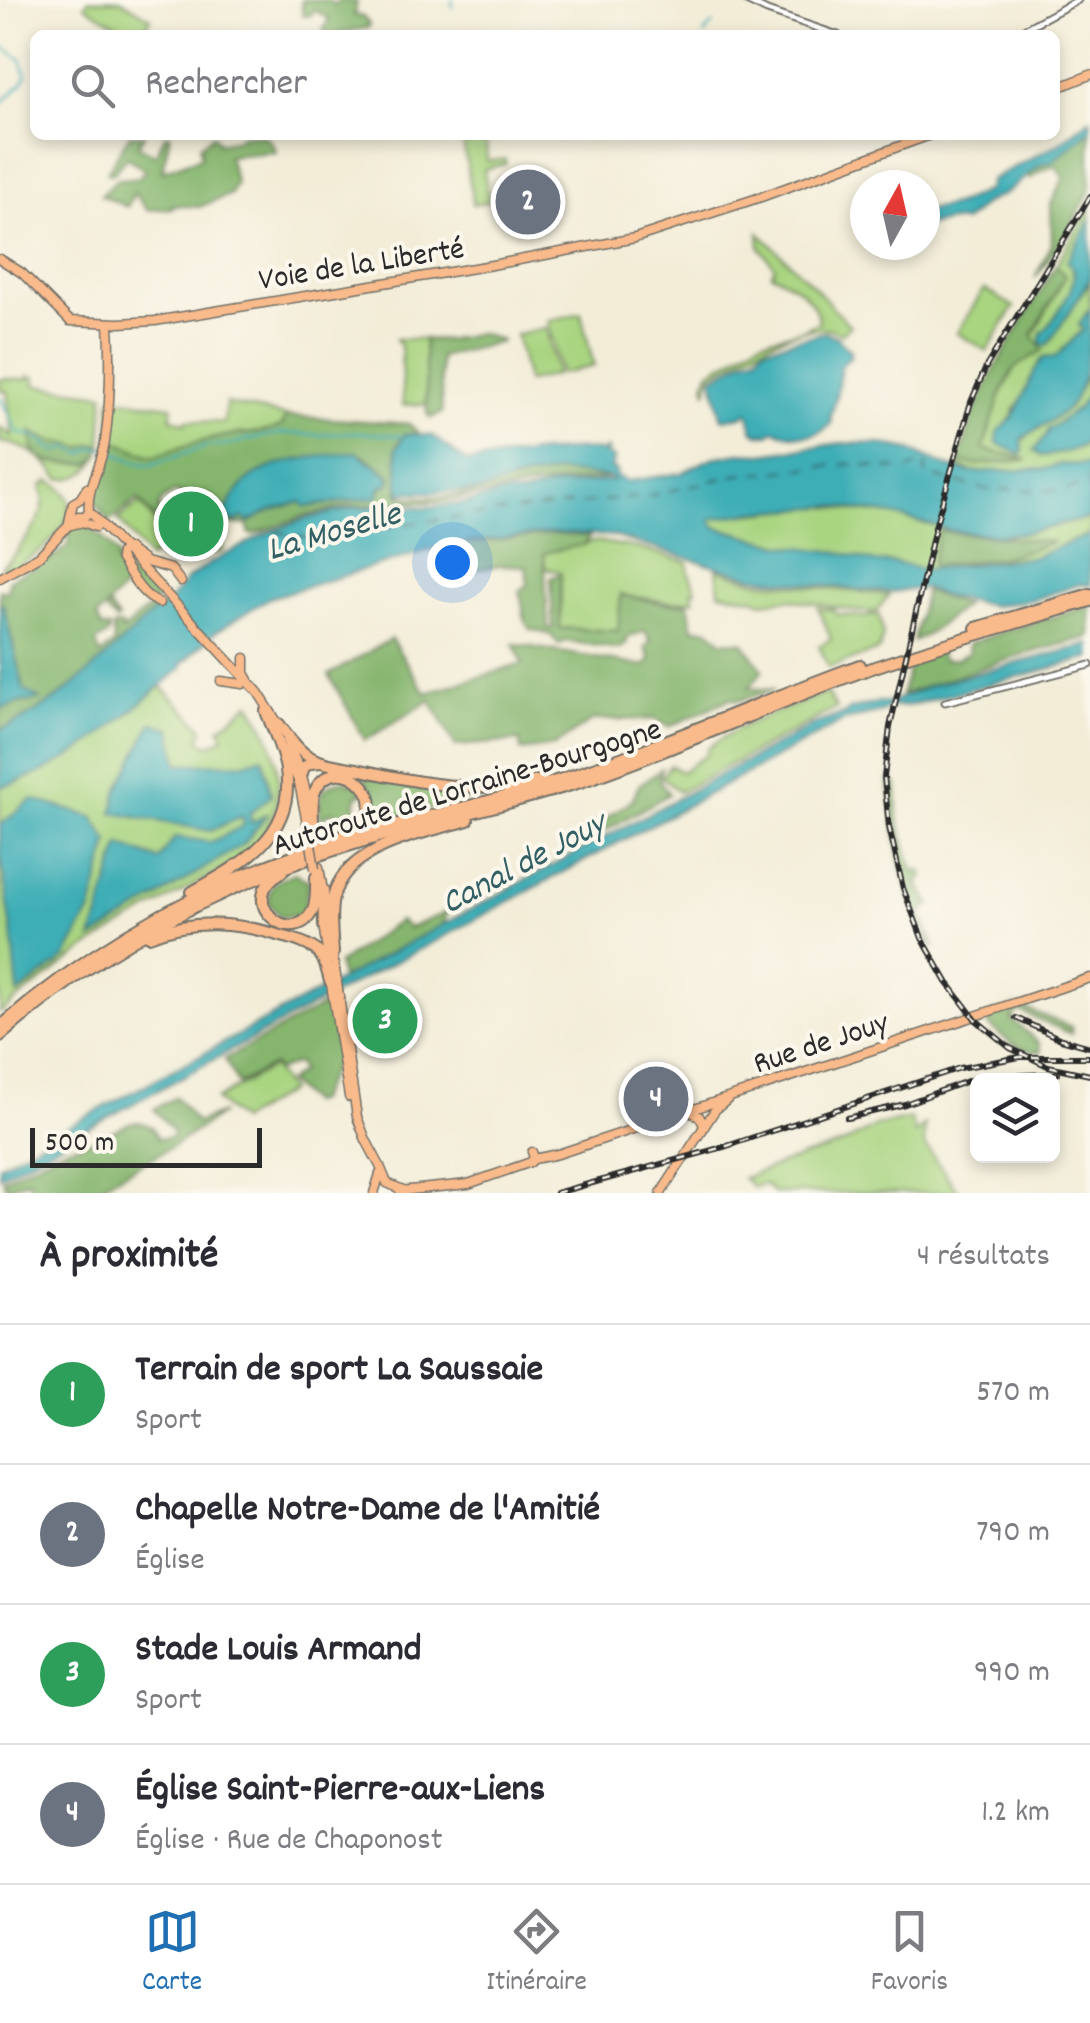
<!DOCTYPE html>
<html lang="fr">
<head>
<meta charset="utf-8">
<style>
  body { margin:0; font-family:Dekko,sans-serif; background:#f2f2f3; color:#2b2b33 }
  .controls { position:absolute; right:30px; bottom:30px; display:grid; overflow:hidden; border-radius:15px; box-shadow:0 5px 15px #0003 }
  .controls button { width:90px; height:90px; display:grid; place-items:center; padding:0; border:0; border-bottom:2px solid #e1e1e2; background:#fff; color:#2b2b33; font:50px sans-serif }
  .compass { position:absolute; left:850px; top:170px; width:90px; height:90px; border-radius:50%; background:#fff; box-shadow:0 5px 15px #0003; rotate:8deg }
  .scale { position:absolute; left:30px; bottom:25px; width:232px; box-sizing:border-box; padding-left:10px; border:5px solid #2b2b2b; border-top:0; font-size:28px; line-height:35px; white-space:nowrap; color:#2b2b2b; -webkit-text-stroke:8px #fbf7ec; paint-order:stroke }
  .you { position:absolute; left:452px; top:562px; width:35px; height:35px; margin:-25px; border:8px solid #fff; border-radius:50%; background:#1a73e8; box-shadow:0 0 0 15px #1a73e833 }
  .badge { display:grid; place-items:center; width:65px; height:65px; border-radius:50%; background:#1f6fb2; color:#fff; font-size:32px; font-weight:700 }
  .pin { position:absolute; translate:-50% -50%; border:5px solid #fff; box-shadow:0 2px 10px #0006 }
  .list { margin:0; padding:0; list-style:none }
  h2 { display:flex; justify-content:space-between; align-items:center; height:130px; margin:0; padding:0 40px; font-size:42px }
  h2 small { font-size:32px; font-weight:400; color:#7c7c81 }
  .list li { display:grid; grid-template-columns:65px 1fr auto; gap:30px; align-items:center; box-sizing:border-box; height:140px; padding:0 40px; border-top:2px solid #e1e1e2 }
  .list b { display:block; font-size:38px; white-space:nowrap }
  .list p { margin:0; font-size:32px; white-space:nowrap; color:#7c7c81 }
  .list em { font-size:32px; font-style:normal; color:#7c7c81 }
  .icon { flex:none; width:55px; height:55px; fill:none; stroke:currentColor; stroke-width:2; stroke-linecap:round; stroke-linejoin:round }
  .map { position:relative; flex:none; width:1090px; height:1193px; overflow:hidden }
  .search { position:absolute; background:#fff; box-shadow:0 5px 15px #0003; left:30px; right:30px; top:30px; height:110px; display:flex; align-items:center; gap:25px; box-sizing:border-box; padding:0 35px; border-radius:15px; color:#7c7c81; font-size:38px }
  .sheet { height:690px; background:#fff }
  nav { display:flex; justify-content:space-around; align-items:center; box-sizing:border-box; height:140px; border-top:2px solid #e1e1e2; background:#fff; font-size:28px; color:#7c7c81 }
  nav a { display:grid; justify-items:center; gap:5px }
  nav .on { color:#1f6fb2 }
  .map>svg:first-child { display:block }
  .green { fill:#a9d480; stroke:#6a8056; stroke-width:2.5 }
  .forest { fill:#86b66e; stroke:#58704c; stroke-width:2.5; fill-rule:evenodd }
  .water { fill:#3dadb6; stroke:#346c70; stroke-width:2.5 }
  .lines { fill:none; stroke-linecap:round; stroke-linejoin:round }
  .stream { stroke:#3dadb6; stroke-width:2.5 }
  .ferry { stroke:#325f63; stroke-width:2.5; stroke-dasharray:12 10; stroke-linecap:butt }
  .minor-casing { stroke:#716f68; stroke-width:9 }
  .major-casing { stroke:#716f68; stroke-width:11 }
  .highway-casing { stroke:#716f68; stroke-width:14 }
  .minor { stroke:#fff; stroke-width:5 }
  .major { stroke:#fabb8c; stroke-width:8 }
  .highway { stroke:#fabb8c; stroke-width:10 }
  .rail-casing { stroke:#2b2b2b; stroke-width:6 }
  .rail { stroke:#fbf7ec; stroke-width:2.5; stroke-dasharray:8; stroke-linecap:butt }
  .major-bridge-casing { stroke:#716f68; stroke-width:11; stroke-linecap:butt }
  .major-bridge { stroke:#fabb8c; stroke-width:8 }
  .labels { text-anchor:middle; stroke-width:8; stroke-linejoin:round; paint-order:stroke }
  .street-label { font-size:32px; fill:#2b2b2b; stroke:#fbf7ec }
  .water-label { font-size:35px; font-style:italic; fill:#325f63; stroke:#fbf7ec }
</style>
</head>
<body>
<div class="map">
<svg width="1090" height="1193" viewBox="0 0 1090 1193">
  <rect width="100%" height="100%" fill="#fbf7ec"/>
  <filter id="ink" filterUnits="userSpaceOnUse"><feTurbulence type="fractalNoise" baseFrequency=".01" numOctaves="2"/><feDisplacementMap in="SourceGraphic" scale="20" xChannelSelector="R" yChannelSelector="G"/><feConvolveMatrix kernelMatrix="1 2 1 2 8 2 1 2 1" color-interpolation-filters="sRGB"/></filter>
  <filter id="wash" filterUnits="userSpaceOnUse"><feTurbulence type="fractalNoise" baseFrequency=".0048" numOctaves="4" result="noise"/><feDisplacementMap in="SourceGraphic" scale="40" xChannelSelector="R" yChannelSelector="G"/><feGaussianBlur stdDeviation="2.25" result="paint"/><feColorMatrix in="noise" values="0 0 0 0 0 0 0 0 0 0 0 0 0 0 0 0 0 1.4 0 .05"/><feComposite in="paint" operator="in"/></filter>
  <g filter="url(#wash)">
    <rect width="100%" height="100%" fill="#f3edd8"/>
    <g class="green">
      <path d="M88,0H121L151,18L141,35H135L85,6Z"/>
      <path d="M486,141L487,161L505,159L506,164L484,169L489,202L473,204L463,142Z"/>
      <path d="M1090,207V220L1068,261C1084,283 1059,309 1047,329L1042,332L1050,342L1067,313L1090,282V308L1080,327L1084,329L1055,357L1043,358C1030,374 1029,397 1014,410V413L1006,426L998,431L997,443L1021,454L1023,441L1019,437L1025,439L1029,433L1034,432L1069,408L1090,371C1090,405 1075,413 1048,430L1047,435L1056,454L1081,447L1088,440L1090,465L1061,464L1045,469L972,472L958,466L959,462L974,465L1024,459L983,449L1000,396L1065,277L1056,265Z"/>
      <path d="M759,233L813,285L850,326L841,334C810,312 738,359 710,376L707,393L705,383L709,372L761,340L803,330L819,322C816,298 792,282 771,274L775,267L760,247Z"/>
      <path d="M984,289L1014,307L987,351L957,333Z"/>
      <path d="M581,313L594,366L561,374L548,321Z"/>
      <path d="M546,328L557,374L527,382L516,335Z"/>
      <path d="M396,339H424L426,404L403,405L401,348Z"/>
      <path d="M29,376L35,377V385L104,394L101,446L94,444L81,448C61,440 52,446 32,432L33,448C54,470 61,460 89,464L98,457C90,472 77,480 60,479C45,457 25,445 0,442V427L12,436L7,391L0,390V379H29Z"/>
      <path d="M111,398L172,406L171,418L185,423L186,420L224,423L226,403L285,416L283,425C267,435 244,432 225,436C201,441 176,448 152,457L110,439Z"/>
      <path d="M49,481C105,506 34,563 2,572V566L19,550L18,549C33,530 50,511 41,487Z"/>
      <path d="M188,491L212,506L223,550L217,553L200,549L203,553L195,560L192,556L199,549L181,545L174,533L156,516Z"/>
      <path d="M140,503L170,543L149,559L118,519Z"/>
      <path d="M819,506L893,515L953,531L997,535L1026,533L1090,518V534L1034,557L924,570L896,563L875,562L782,545L718,528L713,524L711,518Z"/>
      <path d="M595,541L638,548L688,562V570L696,590L692,591L694,600L669,602L621,595L618,631L560,628V572L545,568L544,553Z"/>
      <path d="M717,569L755,581L889,595L876,612L856,611L789,599L763,602L753,598L719,592Z"/>
      <path d="M818,608L834,610L836,614L868,617L869,615H879L883,635L879,650L829,668L819,646L831,639Z"/>
      <path d="M161,686L203,728L200,741L209,745L224,738L220,728L250,703C278,743 292,796 260,838C244,860 215,873 192,886C165,901 138,916 112,932C72,956 37,985 0,1013V787C68,770 108,728 161,686Z"/>
      <path d="M827,693L836,708L679,792L662,777L670,765L681,772L707,754V749C740,722 787,709 827,693Z"/>
      <path d="M372,992L407,998L399,1049L364,1044Z"/>
      <path d="M272,1067L289,1091L240,1121L216,1100Z"/>
      <path d="M911,1119L915,1134L925,1125L924,1144L959,1193H773L765,1184L753,1187L743,1178L787,1162L843,1144L876,1126Z"/>
    </g>
    <g class="forest">
      <path d="M301,0H328L335,5L338,0L357,2L354,15L363,17L369,24L368,28L331,35L323,30L329,19L314,10L311,15L303,16Z"/>
      <path d="M1090,130V192L1063,239L1035,278L1052,244L1051,204L1064,177L1056,166L1043,170L1030,179L1027,176L1041,164L1052,161Z"/>
      <path d="M129,135H144L138,146L156,155L165,135H170L162,171L201,157L200,145L213,135L219,143L241,138L240,135C261,135 268,131 276,152L228,156L236,183L231,194L199,207L172,205V208L147,210L134,193L127,207L101,195L117,179L138,178L145,170L126,157L113,174L107,173Z"/>
      <path d="M1056,265L1065,276L1032,335L1043,350L1013,369L1000,396L983,449L1028,460L974,465L959,462L973,416L996,366Z"/>
      <path d="M479,333L500,340L501,342L440,357L442,413L431,418L427,414L424,339L446,340Z"/>
      <path d="M285,416L409,424L419,433L403,435L396,449C401,463 398,479 399,495L410,498L443,497L479,492L505,478L551,466L605,475L606,478L544,485L446,501L350,506L304,516L255,534H250L247,524L231,525L223,518V524L213,527L210,512L220,509L221,506H212L175,492L161,501L158,510L163,516L155,519L138,499L109,522L93,499L108,459L110,439L153,457C176,448 201,441 225,436C244,432 267,435 283,425ZM362,454L391,476V480L381,487L378,497L306,507L302,501L337,494L353,495L360,491L337,490L266,501L259,504L253,510L290,505L272,510L250,522L242,517L245,486L253,476Z"/>
      <path d="M32,432C52,445 61,440 81,448L94,444L101,446L98,457L89,464C72,462 41,469 33,448C31,443 33,437 32,432Z"/>
      <path d="M86,525C98,532 112,546 119,559L116,562L127,576L135,573L158,597L157,600L143,603L126,586L108,605L118,619L116,621L107,612V607L97,617L102,628H109L108,635L96,642L100,655L114,644L113,628L115,626H122V631C134,624 140,611 153,607L156,610C109,653 61,706 0,730V709L25,701L3,605L0,604V590L7,592L10,579L37,565L39,560L55,546L58,548L47,560L57,556L69,543L68,532L73,528Z"/>
      <path d="M939,531L1054,542L1003,558L931,566Z"/>
      <path d="M552,534L590,536L584,545L544,553L548,629L553,628L551,578L557,575L561,576L560,628L618,631L621,595L666,604L688,603L693,628L709,629L722,641L743,642L763,670L749,688L775,690L738,701L731,698L669,727L655,719L593,720L554,746L521,751L520,741L455,746L431,700L365,740L329,675L391,639L426,693L523,664L514,644L642,666L649,663L650,658L645,647L651,642L645,631L626,638L627,642L620,649L565,641L559,645L551,635L530,629L525,622L520,590L528,585L526,566L501,565L439,577L438,567L464,560V544Z"/>
      <path d="M925,591L965,605L928,634L913,641Z"/>
      <path d="M1090,606V637L1021,655L901,695L912,659L940,651L941,657L944,660L956,659L969,653L968,644L1002,632Z"/>
      <path d="M661,769L659,780L669,794L588,840L589,830L632,800L639,785Z"/>
      <path d="M362,775L453,791L513,788L366,826C376,803 378,795 362,775Z"/>
      <path d="M346,780L349,784L354,782L364,793L357,796L355,809L345,815H338L333,812L320,818C316,797 323,782 346,780Z"/>
      <path d="M889,780L897,784L898,818L913,871L921,870L924,876L918,884L931,905L920,912L935,948C904,911 892,827 889,780Z"/>
      <path d="M295,873L306,880H309L305,907L298,916L281,917L269,904C269,882 275,880 295,873Z"/>
      <path d="M447,912L442,925L341,979L338,964L399,921L409,928Z"/>
      <path d="M330,1002L337,1059L317,1101L310,1103L287,1082L301,1071L297,1063L277,1071L273,1065L238,1084L225,1059Z"/>
      <path d="M1019,1006L1071,1027L1072,1034L1019,1011L1011,1019L1039,1043L1041,1052C1020,1053 1003,1038 988,1024L991,1013Z"/>
      <path d="M176,1097L196,1123L222,1113L172,1147L105,1183V1193H32V1186L27,1180L6,1188L3,1179L62,1149L96,1139L130,1123L140,1122L152,1127L158,1139L172,1137L173,1131L154,1109Z"/>
    </g>
    <g class="water">
      <path d="M1090,119V130L1052,162L1041,164L1008,192L985,203L964,222L951,221L925,226V211L957,204L988,190L990,180L1059,143Z"/>
      <path d="M1090,220C1090,238 1090,260 1090,278C1089,283 1053,338 1046,346L1041,344V334C1052,324 1074,289 1074,276C1075,268 1072,268 1067,261Z"/>
      <path d="M1090,308C1090,343 1090,384 1066,410C1053,421 1034,430 1022,439L1023,452L1021,455L997,443L998,431C1024,414 1023,382 1043,358L1055,357L1083,330L1079,324Z"/>
      <path d="M825,332L837,337L850,350V357L841,366L836,398L830,419L832,421C823,439 793,438 775,430L769,434H758L753,430L748,412L742,416L723,419L721,417L713,378L745,359L758,355L762,348Z"/>
      <path d="M1090,391V442L1088,441C1075,452 1058,454 1041,456L1034,450L1047,435L1048,430L1078,408Z"/>
      <path d="M405,434L431,435L467,462L541,452C564,454 579,445 603,452L605,449H608L606,455L614,458L611,468L616,470L617,476L627,481L681,473L712,458L740,453L762,454L841,443L880,444L910,450L946,466L968,472L1045,469L1061,464L1090,465V518L1026,533L997,535L953,531L893,515L833,506L754,512L711,519L713,524L718,528L782,545L838,552L875,562L896,563L924,570L1034,557L1090,534V586L1081,584L1032,600L994,606L943,596L924,588L893,592L850,589L753,577L613,536L552,533L446,545L269,598L214,633L182,664L181,669C124,716 73,769 0,787V730C61,706 109,653 156,610L165,606L186,580L210,563L265,534L304,519L358,507H429L465,503L501,494H522L548,487L614,480L609,477L560,472L513,481L481,491L401,493C395,478 401,463 396,449Z"/>
      <path d="M357,452L390,476L389,484L381,487L378,497L305,507L301,502L272,510L249,522L242,517L236,522L227,520L225,514C246,457 306,459 357,452Z"/>
      <path d="M0,604H3L24,690L40,699L29,702L25,701L0,709Z"/>
      <path d="M1090,644V658L907,706L889,707L881,712L844,721L415,952L379,970L0,1176V1165L54,1134L815,724L846,713L848,710L880,702L889,703L932,685Z"/>
      <path d="M152,723L171,728L178,764L245,763L263,757L271,796L250,813L251,823L268,813L245,843L92,939L120,845L159,860L175,837L211,842L244,825L242,816L211,831L113,813L117,792Z"/>
      <path d="M32,799L93,817L109,842L91,911L65,958L18,994L12,931L0,852V825Z"/>
    </g>
    <g class="lines">
      <g class="stream">
        <path d="M452,0L453,7"/>
        <path d="M704,35L713,24"/>
        <path d="M0,45L21,59L26,76L22,84L0,104"/>
        <path d="M0,397L18,433L35,436L55,451L70,448L81,454L94,448H104L135,462L151,465L208,446L234,444L245,440L282,433L320,435L354,432L402,436"/>
      </g>
      <g class="ferry">
        <path d="M926,463L925,472L929,476L984,489L1064,491L1090,482"/>
        <path d="M276,532L310,538L443,519L648,496L736,475L849,464L909,470L927,459"/>
      </g>
    </g>
  </g>
  <g filter="url(#ink)">
    <g class="lines">
      <defs>
        <g id="minor">
          <path d="M744,0L767,11L838,35"/>
          <path d="M1013,35L1078,0"/>
          <path d="M945,702L1090,665"/>
        </g>
        <g id="major">
          <path d="M1055,89L1090,75"/>
          <path d="M0,259L22,273L70,321L119,323L155,321L492,265L635,238L761,197L930,135"/>
          <path d="M109,323C111,360 110,406 105,442C102,466 86,488 89,511L258,692L281,728"/>
          <path d="M69,522L73,503L80,499L87,488"/>
          <path d="M71,525L83,522L96,527"/>
          <path d="M128,549L146,562L171,569L181,582"/>
          <path d="M121,553L120,558C131,574 140,595 159,603"/>
          <path d="M0,578L39,556L75,519L78,516H85L89,511"/>
          <path d="M245,658V673L249,680"/>
          <path d="M221,681L243,684"/>
          <path d="M287,740L301,773L310,807"/>
          <path d="M285,749L299,783L310,838"/>
          <path d="M319,867L323,891"/>
          <path d="M323,923L328,959"/>
          <path d="M332,949L357,1117L366,1140L380,1166L387,1183L403,1190"/>
          <path d="M330,978L349,1097"/>
          <path d="M689,1111L699,1116L704,1125L702,1131"/>
          <path d="M534,1159L558,1154L1090,978"/>
          <path d="M400,1191L468,1184L531,1162L534,1157L532,1152"/>
          <path d="M374,1193L380,1174"/>
          <path d="M661,1193L715,1110L727,1100"/>
        </g>
        <g id="highway">
          <path d="M976,628L1090,594"/>
          <path d="M279,724C287,734 294,746 305,754C319,764 340,766 357,769C418,783 479,795 542,780"/>
          <path d="M299,783L304,767L311,763L322,762"/>
          <path d="M313,823C313,813 311,800 315,791C337,743 409,808 344,834"/>
          <path d="M282,872C232,900 293,951 313,910C317,900 316,888 316,877"/>
          <path d="M323,890L324,926"/>
          <path d="M192,892C240,865 296,836 286,770C283,750 273,730 266,711"/>
          <path d="M149,936C193,919 236,922 281,936C293,939 308,943 318,952C325,959 327,971 330,981"/>
          <path d="M333,953C332,935 329,915 333,898C345,845 423,834 468,820"/>
          <path d="M0,1027C94,946 203,884 322,846C394,822 469,809 541,786C649,751 753,704 860,665"/>
          <path d="M0,1036C106,944 230,880 364,841C437,819 511,805 583,781C676,749 766,707 858,673C934,645 1013,625 1090,601"/>
        </g>
      </defs>
      <use href="#minor" class="minor-casing"/>
      <use href="#major" class="major-casing"/>
      <use href="#highway" class="highway-casing"/>
      <use href="#minor" class="minor"/>
      <use href="#major" class="major"/>
      <use href="#highway" class="highway"/>
      <defs>
        <g id="rail">
          <path d="M1090,197L987,365L971,402L935,527L890,727L884,777L889,827L903,888L922,938L947,982L976,1020L1010,1048L1048,1066L1090,1075"/>
          <path d="M1016,1018L1061,1039L1090,1047"/>
          <path d="M988,1080L1024,1075L1057,1074"/>
          <path d="M847,1118L905,1104L981,1076"/>
          <path d="M556,1193L727,1146L960,1068L1020,1057H1090"/>
        </g>
      </defs>
      <use href="#rail" class="rail-casing"/>
      <use href="#rail" class="rail"/>
      <defs>
        <path id="major-bridge" d="M310,838L315,869"/>
      </defs>
      <use href="#major-bridge" class="major-bridge-casing"/>
      <use href="#major-bridge" class="major-bridge"/>
    </g>
  </g>
  <g class="labels">
    <g class="street-label">
      <text transform="translate(361 262) rotate(-9)" y="11">Voie de la Liberté</text>
      <text transform="translate(466 785) rotate(-17)" y="11">Autoroute de Lorraine-Bourgogne</text>
      <text transform="translate(820 1041) rotate(-18)" y="11">Rue de Jouy</text>
    </g>
    <g class="water-label">
      <text transform="translate(333 529) rotate(-16)" y="12">La Moselle</text>
      <text transform="translate(522 861) rotate(-28)" y="12">Canal de Jouy</text>
    </g>
  </g>
</svg>
<div class="controls">
<button><svg class="icon" aria-label="layers" viewBox="0 0 24 24"><path d="M12 4l9 5-9 5-9-5zM3 14l9 5 9-5"/></svg></button>
</div>
<svg class="compass" viewBox="-18 -18 36 36"><path d="M0-13l5 13h-10z" fill="#e53935"/><path d="M0 13l5-13h-10z" fill="#7c7c81"/></svg>
<div class="scale">500 m</div>
<div class="you"></div>
<div class="pin badge" style="left:191px;top:524px;background:#2e9e5b">1</div>
<div class="pin badge" style="left:528px;top:202px;background:#6b7280">2</div>
<div class="pin badge" style="left:385px;top:1021px;background:#2e9e5b">3</div>
<div class="pin badge" style="left:656px;top:1099px;background:#6b7280">4</div>
<div class="search"><svg class="icon" aria-label="search" viewBox="0 0 24 24"><circle cx="10" cy="10" r="6"/><path d="M15 15l6 6"/></svg>Rechercher</div>
</div>
<section class="sheet">
<h2>À proximité<small>4 résultats</small></h2>
<ul class="list">
<li><span class="badge" style="background:#2e9e5b">1</span><div><b>Terrain de sport La Saussaie</b><p>Sport</p></div><em>570 m</em></li>
<li><span class="badge" style="background:#6b7280">2</span><div><b>Chapelle Notre-Dame de l'Amitié</b><p>Église</p></div><em>790 m</em></li>
<li><span class="badge" style="background:#2e9e5b">3</span><div><b>Stade Louis Armand</b><p>Sport</p></div><em>990 m</em></li>
<li><span class="badge" style="background:#6b7280">4</span><div><b>Église Saint-Pierre-aux-Liens</b><p>Église · Rue de Chaponost</p></div><em>1.2 km</em></li>
</ul>
</section>
<nav>
<a class="on"><svg class="icon" aria-label="map" viewBox="0 0 24 24"><path d="M3 6l6-2 6 2 6-2v14l-6 2-6-2-6 2zM9 4v14M15 6v14"/></svg>Carte</a>
<a><svg class="icon" aria-label="directions" viewBox="0 0 24 24"><path d="M12 3l9 9-9 9-9-9zM9 14v-3h6M13 9l2 2-2 2"/></svg>Itinéraire</a>
<a><svg class="icon" aria-label="saved" viewBox="0 0 24 24"><path d="M7 4h10v16l-5-4-5 4z"/></svg>Favoris</a>
</nav>
</body>
</html>
